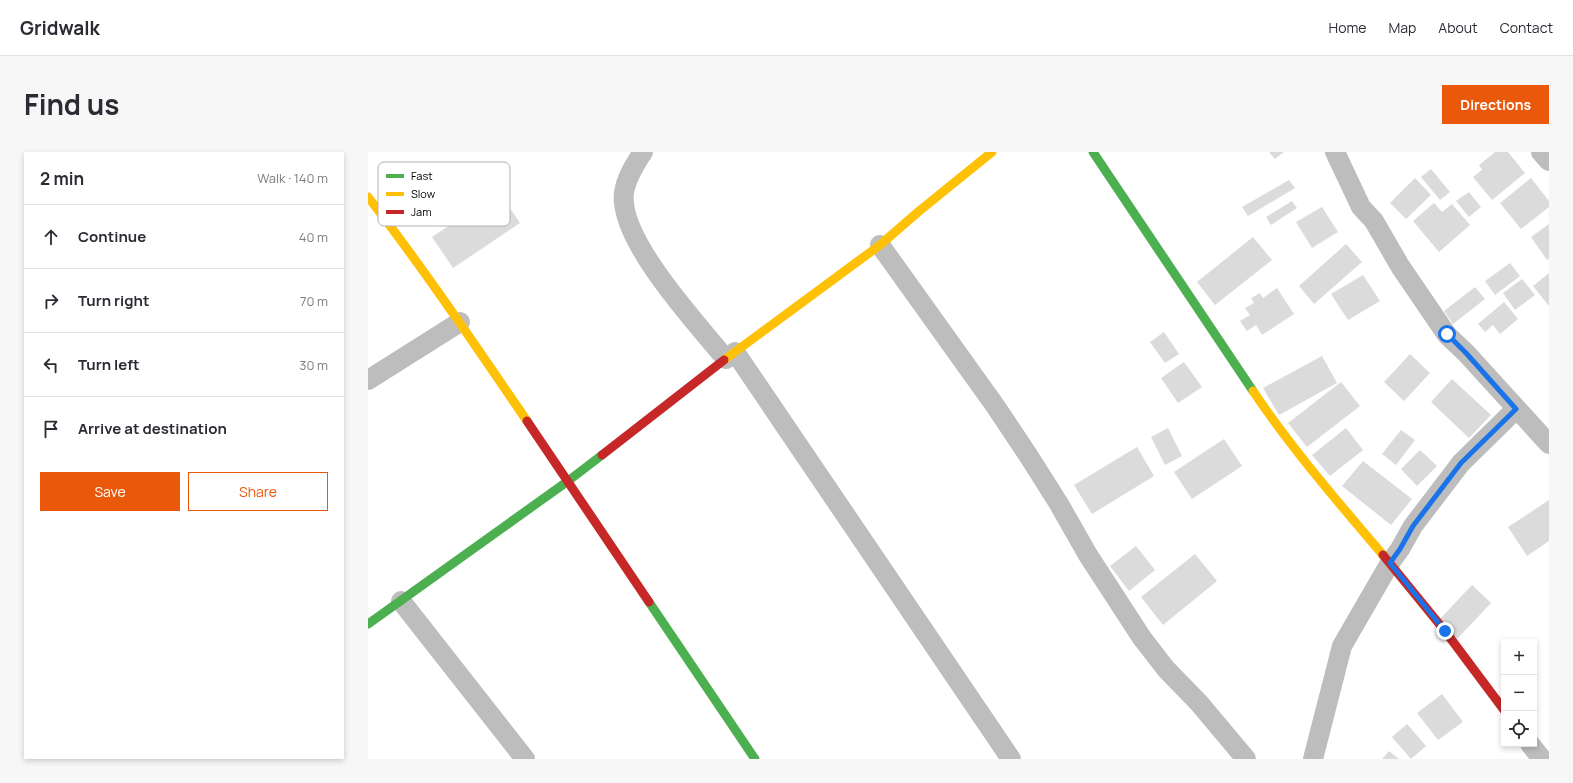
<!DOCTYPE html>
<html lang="en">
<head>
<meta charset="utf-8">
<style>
  body { margin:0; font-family:Manrope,sans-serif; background:#f7f7f7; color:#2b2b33 }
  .controls { position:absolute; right:12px; bottom:12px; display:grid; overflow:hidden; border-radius:0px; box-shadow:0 2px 6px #0003 }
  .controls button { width:36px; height:36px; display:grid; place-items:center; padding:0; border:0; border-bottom:1px solid #e1e1e2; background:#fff; color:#2b2b33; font:20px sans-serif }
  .stop { position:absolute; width:12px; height:12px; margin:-9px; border:3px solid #1a73e8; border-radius:50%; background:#fff }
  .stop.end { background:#1a73e8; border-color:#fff; box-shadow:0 1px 4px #0008 }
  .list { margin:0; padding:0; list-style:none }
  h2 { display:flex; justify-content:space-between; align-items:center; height:52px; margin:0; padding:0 16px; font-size:17px }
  h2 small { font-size:13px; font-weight:400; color:#7c7c81 }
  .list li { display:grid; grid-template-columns:26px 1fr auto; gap:12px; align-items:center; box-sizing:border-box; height:64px; padding:0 16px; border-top:1px solid #e1e1e2 }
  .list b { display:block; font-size:15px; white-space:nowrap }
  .list em { font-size:13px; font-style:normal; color:#7c7c81 }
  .actions { display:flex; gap:8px; padding:12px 16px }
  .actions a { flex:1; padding:9px 0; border:1px solid #ea580c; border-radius:0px; text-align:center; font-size:14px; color:#ea580c }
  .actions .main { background:#ea580c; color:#fff }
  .icon { flex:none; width:22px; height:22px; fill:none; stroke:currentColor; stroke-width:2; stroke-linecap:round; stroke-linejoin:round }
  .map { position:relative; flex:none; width:1181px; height:607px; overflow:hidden; border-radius:0px }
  header { display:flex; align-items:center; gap:24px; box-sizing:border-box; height:56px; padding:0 20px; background:#fff; border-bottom:1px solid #e1e1e2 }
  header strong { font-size:19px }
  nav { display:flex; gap:22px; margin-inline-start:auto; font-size:14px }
  .intro { display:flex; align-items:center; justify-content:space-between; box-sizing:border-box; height:96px; padding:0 24px }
  h1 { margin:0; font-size:28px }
  .button { padding:10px 18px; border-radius:0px; background:#ea580c; color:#fff; font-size:14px; font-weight:700 }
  main { display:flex; gap:24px; padding:0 24px }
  aside { flex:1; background:#fff; border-radius:0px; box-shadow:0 2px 6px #0003 }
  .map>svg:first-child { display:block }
  .building { fill:#dbdbdb }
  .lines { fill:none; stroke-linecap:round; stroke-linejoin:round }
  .street { stroke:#bdbdbd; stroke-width:20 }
  .fast { stroke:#4caf50; stroke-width:9 }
  .slow { stroke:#ffc107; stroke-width:9 }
  .jam { stroke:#c62828; stroke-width:9 }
  .route { stroke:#1a73e8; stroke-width:5 }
  .key { fill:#fff; stroke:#b2b2b2; stroke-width:1 }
  .key-label { font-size:11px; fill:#000 }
</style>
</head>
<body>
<header>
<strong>Gridwalk</strong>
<nav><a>Home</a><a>Map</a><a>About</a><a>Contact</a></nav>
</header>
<div class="intro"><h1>Find us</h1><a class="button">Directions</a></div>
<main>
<aside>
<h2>2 min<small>Walk · 140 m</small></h2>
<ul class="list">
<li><svg class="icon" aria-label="ahead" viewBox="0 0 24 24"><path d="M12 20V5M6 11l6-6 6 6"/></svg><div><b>Continue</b></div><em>40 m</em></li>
<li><svg class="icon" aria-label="right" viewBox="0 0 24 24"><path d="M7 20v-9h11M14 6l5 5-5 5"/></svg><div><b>Turn right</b></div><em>70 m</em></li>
<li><svg class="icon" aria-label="left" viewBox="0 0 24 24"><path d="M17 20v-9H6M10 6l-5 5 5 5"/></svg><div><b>Turn left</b></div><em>30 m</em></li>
<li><svg class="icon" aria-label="arrive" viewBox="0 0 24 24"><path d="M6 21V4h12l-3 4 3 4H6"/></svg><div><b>Arrive at destination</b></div></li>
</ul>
<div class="actions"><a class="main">Save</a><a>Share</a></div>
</aside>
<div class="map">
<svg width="1181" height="607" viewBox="0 0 1181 607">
  <rect width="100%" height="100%" fill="#fff"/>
  <g class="building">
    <path d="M901,0H916L907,7Z"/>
    <path d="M1127,0H1140L1157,21L1124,48L1105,25L1114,18L1111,13Z"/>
    <path d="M1063,17L1082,40L1072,48L1053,25Z"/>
    <path d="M1047,26L1063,43L1038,67L1022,51Z"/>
    <path d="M1163,26L1181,49V55L1153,77L1132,51Z"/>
    <path d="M921,28L927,36L880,64L874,55Z"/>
    <path d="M131,40L152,71L85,116L64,85Z"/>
    <path d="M1101,40L1113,55L1101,65L1088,49Z"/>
    <path d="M924,49L929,56L903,73L898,65Z"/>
    <path d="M1066,51L1074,60L1084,52L1102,73L1071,100L1045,69Z"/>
    <path d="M954,55L970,80L944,96L928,70Z"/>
    <path d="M1181,72V107L1179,108L1163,85Z"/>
    <path d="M885,85L904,108L847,153L829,130Z"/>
    <path d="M978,92L994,110L946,152L931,134Z"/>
    <path d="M1142,111L1152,124L1127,143L1117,129Z"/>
    <path d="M1181,121V154L1165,134Z"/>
    <path d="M995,123L1012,149L980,168L963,142Z"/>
    <path d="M1154,127L1167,143L1147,158L1135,141Z"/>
    <path d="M1107,135L1117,147L1085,172L1076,159Z"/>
    <path d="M909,136L926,162L894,183L888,173L879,179L872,169L882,163L877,156L886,151L883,146L892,141L895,146Z"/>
    <path d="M1136,150L1150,167L1132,182L1125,173L1117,180L1110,172Z"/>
    <path d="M796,180L811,202L797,211L782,190Z"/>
    <path d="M1042,202L1062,221L1036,249L1016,230Z"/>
    <path d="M954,204L969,231L911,263L895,236Z"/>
    <path d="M816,210L834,235L810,251L793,226Z"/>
    <path d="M1084,227L1123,263L1101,286L1063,250Z"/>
    <path d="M973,230L992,254L939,295L920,271Z"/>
    <path d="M800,276L814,304L797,313L783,285Z"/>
    <path d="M978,276L995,298L962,324L944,303Z"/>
    <path d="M1033,278L1047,288L1028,313L1014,302Z"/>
    <path d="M856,287L874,314L824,347L806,320Z"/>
    <path d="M769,295L786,324L724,362L706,333Z"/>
    <path d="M1052,298L1069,314L1049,334L1033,317Z"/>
    <path d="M995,309L1044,347L1023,373L974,334Z"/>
    <path d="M1181,348V389L1159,404L1140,375Z"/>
    <path d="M768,394L787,418L761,439L742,414Z"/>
    <path d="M827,402L849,429L795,473L773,445Z"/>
    <path d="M1104,433L1123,451L1089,487L1070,469Z"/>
    <path d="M1074,542L1095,570L1070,588L1049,561Z"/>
    <path d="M1039,572L1058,594L1043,607L1024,585Z"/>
    <path d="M1021,599L1031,607H1014Z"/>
  </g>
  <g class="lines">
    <g class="street">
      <path d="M275,0C267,12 258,26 256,41C250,87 329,172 358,207"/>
      <path d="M967,0L993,55L1006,69L1032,114L1079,183L1098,201L1181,292"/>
      <path d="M1173,0L1181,9"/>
      <path d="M512,93L628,255L660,303L691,352L720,403L774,486L798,517L831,551L878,607"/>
      <path d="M367,200L643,607"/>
      <path d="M0,228L92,170"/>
      <path d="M33,449L157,607"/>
      <path d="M1162,592L1174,607"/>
      <path d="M945,607L974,494L1022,411L1032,397L1045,374L1093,311L1148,257"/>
    </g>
    <g class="fast">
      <path d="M725,0L885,239"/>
      <path d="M281,450L387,607"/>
      <path d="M0,472L200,329L234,303"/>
    </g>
    <g class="slow">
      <path d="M0,45C56,117 107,193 159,269"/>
      <path d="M356,208L512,93L550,60L624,0"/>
      <path d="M885,239C924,297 970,350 1015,403"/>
    </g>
    <g class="jam">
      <path d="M159,269L281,450"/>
      <path d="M234,303L356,208"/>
      <path d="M1015,403L1077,479L1136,558"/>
    </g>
  </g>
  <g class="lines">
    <path class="route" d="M1077,479L1022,411L1032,397L1045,374L1093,311L1148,257L1098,201L1079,182"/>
  </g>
  <rect x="10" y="10" width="132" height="64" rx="6" class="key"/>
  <rect x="18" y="22" width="18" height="4" fill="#4caf50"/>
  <rect x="18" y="40" width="18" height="4" fill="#ffc107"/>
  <rect x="18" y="58" width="18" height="4" fill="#c62828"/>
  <g class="key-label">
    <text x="43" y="28">Fast</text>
    <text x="43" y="46">Slow</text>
    <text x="43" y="64">Jam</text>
  </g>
</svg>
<div class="controls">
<button>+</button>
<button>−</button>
<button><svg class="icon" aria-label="locate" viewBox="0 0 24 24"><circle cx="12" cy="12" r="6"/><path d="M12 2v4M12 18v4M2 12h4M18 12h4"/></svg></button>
</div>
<div class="stop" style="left:1079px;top:182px"></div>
<div class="stop end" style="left:1077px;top:479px"></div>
</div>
</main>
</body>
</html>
